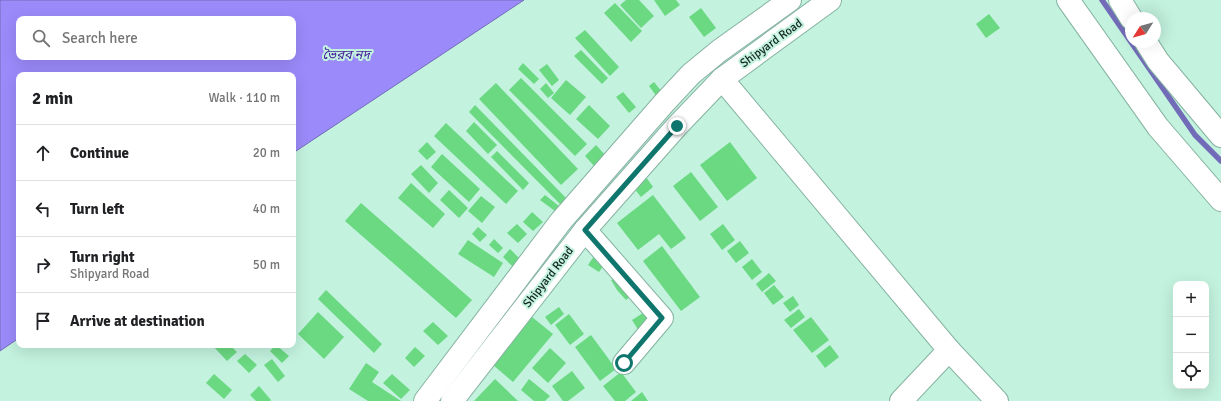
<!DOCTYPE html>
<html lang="en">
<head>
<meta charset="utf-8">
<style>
  body { margin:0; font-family:Signika,"Noto Sans Bengali",sans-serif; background:#f6f6f6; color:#202124 }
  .controls { position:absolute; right:12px; bottom:12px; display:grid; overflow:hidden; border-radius:8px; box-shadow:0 4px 16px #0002 }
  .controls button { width:36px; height:36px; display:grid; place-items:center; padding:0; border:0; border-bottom:1px solid #e0e0e0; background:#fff; color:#202124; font:20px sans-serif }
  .compass { position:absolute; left:1125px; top:12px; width:36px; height:36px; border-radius:50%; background:#fff; box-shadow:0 4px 16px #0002; rotate:233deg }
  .stop { position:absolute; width:12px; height:12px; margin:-9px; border:3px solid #0f766e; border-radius:50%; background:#fff }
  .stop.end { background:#0f766e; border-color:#fff; box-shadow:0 1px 4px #0008 }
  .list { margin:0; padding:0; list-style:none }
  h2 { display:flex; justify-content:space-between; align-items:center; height:52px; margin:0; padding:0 16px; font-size:17px }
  h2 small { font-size:13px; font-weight:400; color:#757577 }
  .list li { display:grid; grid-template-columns:26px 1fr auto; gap:12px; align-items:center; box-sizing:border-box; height:56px; padding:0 16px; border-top:1px solid #e0e0e0 }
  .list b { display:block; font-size:15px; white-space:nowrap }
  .list p { margin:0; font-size:13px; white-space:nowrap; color:#757577 }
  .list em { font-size:13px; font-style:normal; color:#757577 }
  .icon { flex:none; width:22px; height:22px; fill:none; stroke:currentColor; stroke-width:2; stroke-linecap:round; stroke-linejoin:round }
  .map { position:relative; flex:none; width:1221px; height:401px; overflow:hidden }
  .search { position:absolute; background:#fff; box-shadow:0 4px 16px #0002; left:16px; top:16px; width:280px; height:44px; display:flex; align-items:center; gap:10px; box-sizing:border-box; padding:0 14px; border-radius:8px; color:#757577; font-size:15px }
  .panel { position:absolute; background:#fff; box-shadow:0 4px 16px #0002; left:16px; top:72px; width:280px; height:276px; border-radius:8px }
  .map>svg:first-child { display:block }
  .water { fill:#9b8afa; stroke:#726cb8; fill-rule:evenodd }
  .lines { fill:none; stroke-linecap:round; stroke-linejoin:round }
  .stream { stroke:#726cb8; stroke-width:5.5 }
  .building { fill:#6ad981 }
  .minor-casing { stroke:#86b3a2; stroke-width:24 }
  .primary-casing { stroke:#86b3a2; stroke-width:24 }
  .minor { stroke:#fff; stroke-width:22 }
  .primary { stroke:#fff; stroke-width:22 }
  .route { stroke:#0f766e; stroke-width:5 }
  .labels { text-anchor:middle; stroke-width:4; stroke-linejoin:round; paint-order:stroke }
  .street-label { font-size:12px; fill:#13251f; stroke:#c3f2df }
  .water-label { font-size:13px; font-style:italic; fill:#43169a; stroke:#c3f2df }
</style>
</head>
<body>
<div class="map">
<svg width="1221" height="401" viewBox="0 0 1221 401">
  <rect width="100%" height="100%" fill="#c3f2df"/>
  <path class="water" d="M0,0H524L293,153V75H19V338L0,351ZM19,19H293V57H19Z"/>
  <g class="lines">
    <path class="stream" d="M1102,0L1195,135L1221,161"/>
  </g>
  <g class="building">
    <path d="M626,0H639L654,16L641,28L620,5Z"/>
    <path d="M654,0H676L680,5L665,16Z"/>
    <path d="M615,3L642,31L631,42L604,13Z"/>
    <path d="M701,8L716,28L704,37L689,17Z"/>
    <path d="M989,14L1000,28L986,38L976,24Z"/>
    <path d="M585,30L619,67L610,76L575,38Z"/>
    <path d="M581,50L608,78L602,84L574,56Z"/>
    <path d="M523,63L539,79L534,84L518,69Z"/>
    <path d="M547,64L559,80L552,86L539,70Z"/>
    <path d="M521,78L587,144L575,156L509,90Z"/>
    <path d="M566,80L586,97L570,115L551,98Z"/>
    <path d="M654,82L662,92L657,97L649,86Z"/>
    <path d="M496,83L578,169L561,185L479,99Z"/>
    <path d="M546,83L554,93L548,98L540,89Z"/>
    <path d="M623,92L636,107L629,113L616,97Z"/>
    <path d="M475,105L567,199L561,205L469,112Z"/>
    <path d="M589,105L610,126L598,139L576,119Z"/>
    <path d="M474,122L497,145L488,154L466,131Z"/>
    <path d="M446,123L518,191L506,204L434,136Z"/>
    <path d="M427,142L436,152L427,160L418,151Z"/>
    <path d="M730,142L757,178L727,201L700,165Z"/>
    <path d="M596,145L606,156L595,167L585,156Z"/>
    <path d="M497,151L529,183L523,190L491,157Z"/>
    <path d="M442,154L480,189L469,202L431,167Z"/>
    <path d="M421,165L438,183L429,193L411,174Z"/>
    <path d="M691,172L718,207L700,221L673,186Z"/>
    <path d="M646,177L653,187L641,197L633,187Z"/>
    <path d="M411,183L445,214L433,228L398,198Z"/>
    <path d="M449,190L468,208L459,218L440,200Z"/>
    <path d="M545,195L559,206L555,211L540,200Z"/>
    <path d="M653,195L686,238L671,249L659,234L638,250L617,223Z"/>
    <path d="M481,196L495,207L482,223L468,211Z"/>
    <path d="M361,203L472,300L456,318L345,221Z"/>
    <path d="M532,212L543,222L533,231L523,222Z"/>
    <path d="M517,224L527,234L518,243L507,233Z"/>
    <path d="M723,224L735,240L722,250L710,234Z"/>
    <path d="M478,227L487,235L480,242L472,234Z"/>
    <path d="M494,239L503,248L498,253L489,245Z"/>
    <path d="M468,240L503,263L494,277L458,254Z"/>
    <path d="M740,241L749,253L736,263L727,251Z"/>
    <path d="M662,246L700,297L681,311L643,261Z"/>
    <path d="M510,249L525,264L518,272L503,257Z"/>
    <path d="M596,253L607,261L599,272L588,265Z"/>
    <path d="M752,259L762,272L752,280L742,267Z"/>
    <path d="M769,273L776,281L762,292L756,284Z"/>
    <path d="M619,276L632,295L626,300L617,290L611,280Z"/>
    <path d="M774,285L784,297L773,305L764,293Z"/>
    <path d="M326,290L382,344L374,353L318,299Z"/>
    <path d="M793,296L799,305L790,312L783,303Z"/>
    <path d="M559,307L564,314L551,325L545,317Z"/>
    <path d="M799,309L805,317L791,328L784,320Z"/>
    <path d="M318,312L344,337L324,359L298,334Z"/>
    <path d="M643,313L651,321L639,331L632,320Z"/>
    <path d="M569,314L584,334L570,345L555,325Z"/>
    <path d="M532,317L553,334L513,382L493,365Z"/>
    <path d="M811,317L829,340L812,353L793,330Z"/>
    <path d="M433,322L448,336L438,345L423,331Z"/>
    <path d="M591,335L616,369L600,381L575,347Z"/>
    <path d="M212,345H230L237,352L227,361Z"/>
    <path d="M276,345L289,356L282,363L270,351Z"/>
    <path d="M830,345L839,357L825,368L816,356Z"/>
    <path d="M415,347L425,356L414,367L405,358Z"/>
    <path d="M550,348L566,363L548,383L532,368Z"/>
    <path d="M245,354L257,365L249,373L237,361Z"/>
    <path d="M272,359L285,376L278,382L264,365Z"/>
    <path d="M366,363L379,372L372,382L401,401H368L349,389Z"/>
    <path d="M572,371L585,388L568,401H563L552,386Z"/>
    <path d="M621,372L636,392L625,401H615L603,386Z"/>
    <path d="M214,374L232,390L224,399L206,383Z"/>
    <path d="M392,374L410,390L401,399L383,383Z"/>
    <path d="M495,379L518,401H474Z"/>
    <path d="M529,379L550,396L545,401H534L521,390Z"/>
    <path d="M259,386L271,400L270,401H256L250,395Z"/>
    <path d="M642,392L648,401H631Z"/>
  </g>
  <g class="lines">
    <defs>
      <g id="minor">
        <path d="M1068,0L1158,127L1221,200"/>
        <path d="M1120,0L1131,18"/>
        <path d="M1146,42L1158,61L1221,136"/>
        <path d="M722,79L949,350L997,401"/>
        <path d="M585,230L662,318L624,363"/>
        <path d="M901,401L949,350"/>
      </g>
      <g id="primary">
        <path d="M425,401L561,221L664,103L691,74L719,51L790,0"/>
        <path d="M452,401L585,230L677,126L722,79L830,0"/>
      </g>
    </defs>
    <use href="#minor" class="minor-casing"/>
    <use href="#primary" class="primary-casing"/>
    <use href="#minor" class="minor"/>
    <use href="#primary" class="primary"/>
  </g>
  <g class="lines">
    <path class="route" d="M624,363L662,318L585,230L677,126"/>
  </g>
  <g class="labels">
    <g class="street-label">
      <text transform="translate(771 43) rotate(-36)" y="4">Shipyard Road</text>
      <text transform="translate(548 277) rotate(-52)" y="4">Shipyard Road</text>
    </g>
    <g class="water-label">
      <text x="346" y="59">ভৈরব নদ</text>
    </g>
  </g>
</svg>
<div class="controls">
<button>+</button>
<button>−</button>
<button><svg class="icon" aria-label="locate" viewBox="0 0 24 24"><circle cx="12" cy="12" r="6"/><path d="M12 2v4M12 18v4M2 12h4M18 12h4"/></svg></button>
</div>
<svg class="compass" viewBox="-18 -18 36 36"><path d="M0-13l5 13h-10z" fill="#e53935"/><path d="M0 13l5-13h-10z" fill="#757577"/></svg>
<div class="stop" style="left:624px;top:363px"></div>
<div class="stop end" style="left:677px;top:126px"></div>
<div class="search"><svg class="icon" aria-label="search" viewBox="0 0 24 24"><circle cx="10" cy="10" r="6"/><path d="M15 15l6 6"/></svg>Search here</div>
<section class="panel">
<h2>2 min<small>Walk · 110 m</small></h2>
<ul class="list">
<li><svg class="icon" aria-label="ahead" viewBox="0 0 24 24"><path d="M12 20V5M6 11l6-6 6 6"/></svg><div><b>Continue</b></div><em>20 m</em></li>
<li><svg class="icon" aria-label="left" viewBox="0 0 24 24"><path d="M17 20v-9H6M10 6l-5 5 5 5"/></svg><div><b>Turn left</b></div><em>40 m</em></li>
<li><svg class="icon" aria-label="right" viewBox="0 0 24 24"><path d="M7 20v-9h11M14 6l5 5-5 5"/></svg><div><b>Turn right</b><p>Shipyard Road</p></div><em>50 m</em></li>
<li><svg class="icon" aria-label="arrive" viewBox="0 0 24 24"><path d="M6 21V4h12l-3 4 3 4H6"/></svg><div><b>Arrive at destination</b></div></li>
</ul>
</section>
</div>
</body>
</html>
